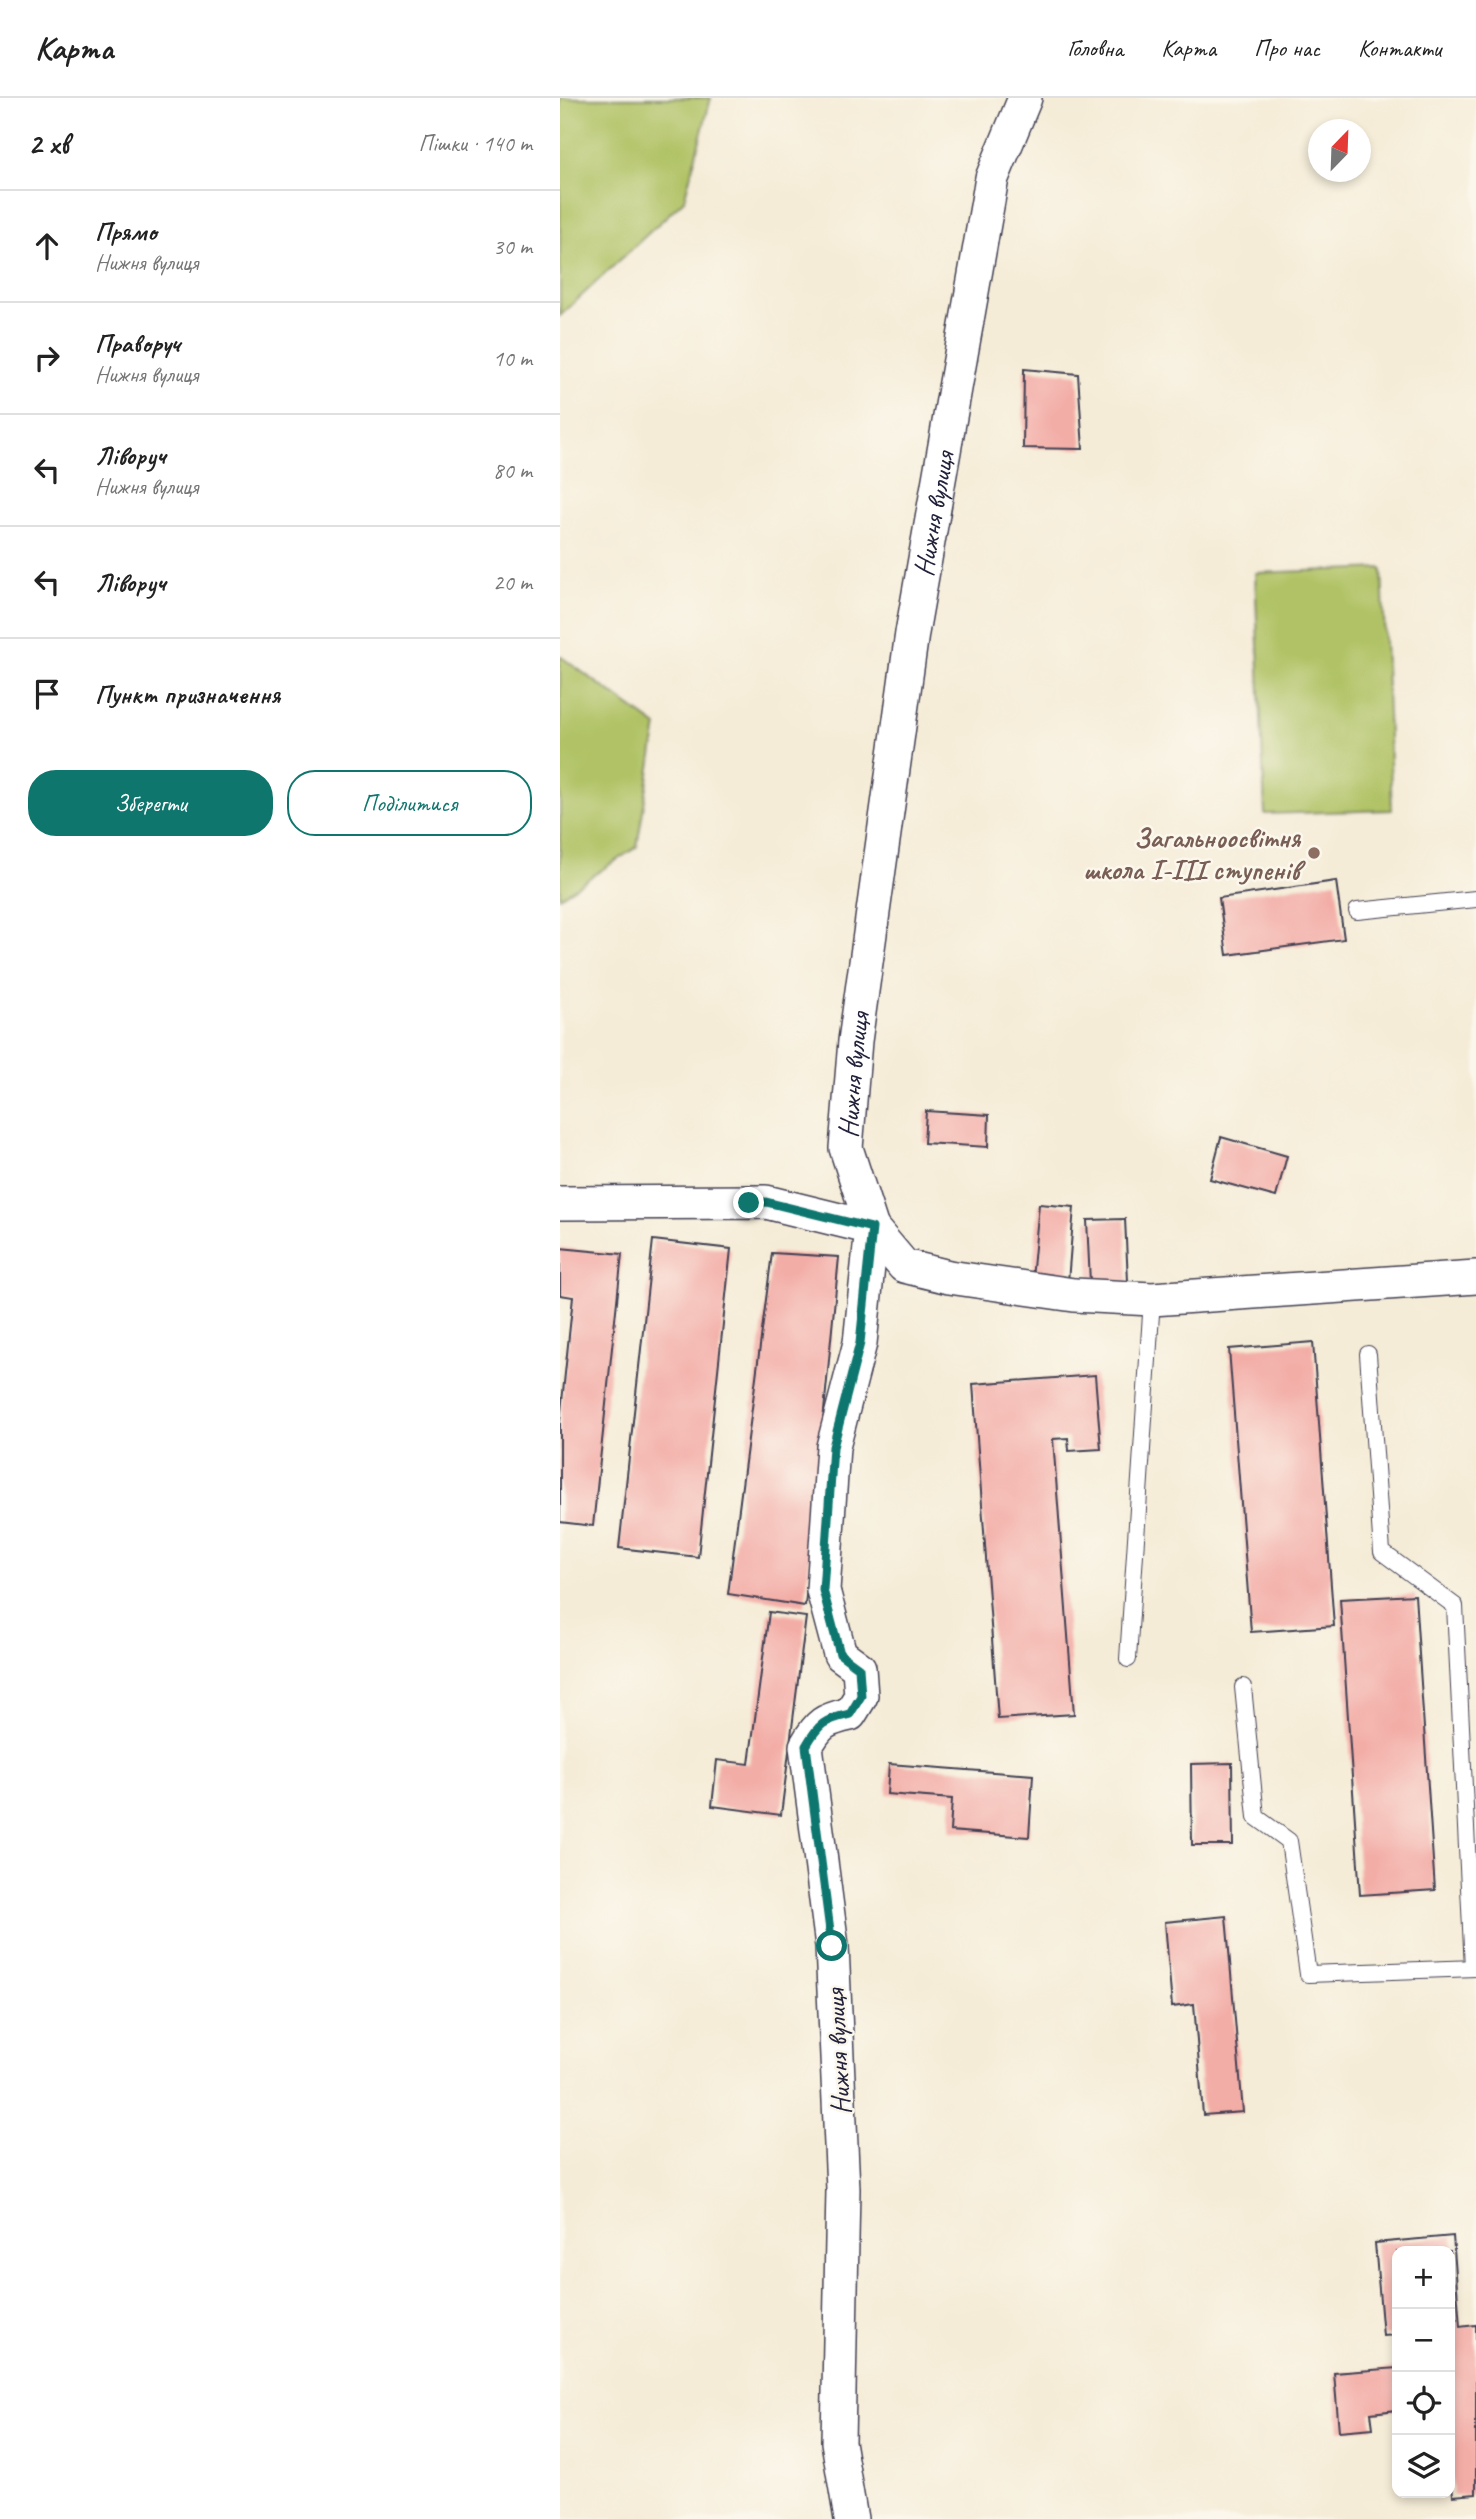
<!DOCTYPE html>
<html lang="uk">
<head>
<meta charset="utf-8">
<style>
  body { margin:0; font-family:Caveat,sans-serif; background:#f2f2f2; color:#222 }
  .controls { position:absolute; right:21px; bottom:21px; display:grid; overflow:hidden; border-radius:14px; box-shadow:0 4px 10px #0003 }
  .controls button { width:63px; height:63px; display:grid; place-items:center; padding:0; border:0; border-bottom:2px solid #e0e0e0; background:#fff; color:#222; font:35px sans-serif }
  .compass { position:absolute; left:748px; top:21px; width:63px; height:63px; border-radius:50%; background:#fff; box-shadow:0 4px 10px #0003; rotate:23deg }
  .stop { position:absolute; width:21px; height:21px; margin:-16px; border:5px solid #0f766e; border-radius:50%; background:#fff }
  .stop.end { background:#0f766e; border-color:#fff; box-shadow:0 2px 7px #0008 }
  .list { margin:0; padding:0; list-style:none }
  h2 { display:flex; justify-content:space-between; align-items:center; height:91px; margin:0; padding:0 28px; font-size:30px }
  h2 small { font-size:23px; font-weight:400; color:#767676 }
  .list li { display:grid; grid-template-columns:46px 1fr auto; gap:21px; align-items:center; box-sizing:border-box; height:112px; padding:0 28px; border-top:2px solid #e0e0e0 }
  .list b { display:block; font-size:26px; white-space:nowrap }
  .list p { margin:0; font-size:23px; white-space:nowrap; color:#767676 }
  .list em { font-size:23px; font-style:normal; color:#767676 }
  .actions { display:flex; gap:14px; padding:21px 28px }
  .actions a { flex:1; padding:16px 0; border:2px solid #0f766e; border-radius:28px; text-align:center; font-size:24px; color:#0f766e }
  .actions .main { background:#0f766e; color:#fff }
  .icon { flex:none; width:38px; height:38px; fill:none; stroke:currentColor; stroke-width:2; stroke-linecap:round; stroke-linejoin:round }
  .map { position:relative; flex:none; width:916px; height:2421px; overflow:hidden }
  header { display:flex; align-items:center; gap:42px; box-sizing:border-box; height:98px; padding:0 35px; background:#fff; border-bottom:2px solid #e0e0e0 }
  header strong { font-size:33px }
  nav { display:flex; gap:38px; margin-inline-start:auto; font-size:24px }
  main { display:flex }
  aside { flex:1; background:#fff }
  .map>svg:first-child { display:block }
  .green { fill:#b0c265; stroke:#697250; stroke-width:2 }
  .building { fill:#f3ada7 }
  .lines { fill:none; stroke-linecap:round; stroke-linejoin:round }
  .service-casing { stroke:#424052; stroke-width:18 }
  .minor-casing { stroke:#424052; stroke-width:36 }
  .service { stroke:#fff; stroke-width:16 }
  .minor { stroke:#fff; stroke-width:33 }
  .route { stroke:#0f766e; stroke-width:9 }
  .education-dot { fill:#8d6e63; stroke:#fbf7ec; stroke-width:2.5 }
  .labels { text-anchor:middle; stroke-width:5; stroke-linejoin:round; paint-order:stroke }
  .street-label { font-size:28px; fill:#22223b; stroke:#fbf7ec }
  .education-label { font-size:28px; font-weight:bold; fill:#785e54; stroke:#fbf7ec; text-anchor:end }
</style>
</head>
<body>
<header>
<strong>Карта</strong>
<nav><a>Головна</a><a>Карта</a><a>Про нас</a><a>Контакти</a></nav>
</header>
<main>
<aside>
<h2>2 хв<small>Пішки · 140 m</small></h2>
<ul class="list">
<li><svg class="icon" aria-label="ahead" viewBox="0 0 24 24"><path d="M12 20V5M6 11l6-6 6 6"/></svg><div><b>Прямо</b><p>Нижня вулиця</p></div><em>30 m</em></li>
<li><svg class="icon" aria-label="right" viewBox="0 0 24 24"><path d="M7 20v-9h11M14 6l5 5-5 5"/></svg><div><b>Праворуч</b><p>Нижня вулиця</p></div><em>10 m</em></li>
<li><svg class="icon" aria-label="left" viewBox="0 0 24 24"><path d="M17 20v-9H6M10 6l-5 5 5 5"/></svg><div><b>Ліворуч</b><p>Нижня вулиця</p></div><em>80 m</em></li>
<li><svg class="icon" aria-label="left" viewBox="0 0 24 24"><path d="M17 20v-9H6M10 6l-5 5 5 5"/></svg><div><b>Ліворуч</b></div><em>20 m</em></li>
<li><svg class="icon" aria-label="arrive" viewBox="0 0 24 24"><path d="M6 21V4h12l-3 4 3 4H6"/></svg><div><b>Пункт призначення</b></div></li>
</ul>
<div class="actions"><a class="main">Зберегти</a><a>Поділитися</a></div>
</aside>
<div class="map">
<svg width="916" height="2421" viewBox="0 0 916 2421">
  <rect width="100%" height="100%" fill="#fbf7ec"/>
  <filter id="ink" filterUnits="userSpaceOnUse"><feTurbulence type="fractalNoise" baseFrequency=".0143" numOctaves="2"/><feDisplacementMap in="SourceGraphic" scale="14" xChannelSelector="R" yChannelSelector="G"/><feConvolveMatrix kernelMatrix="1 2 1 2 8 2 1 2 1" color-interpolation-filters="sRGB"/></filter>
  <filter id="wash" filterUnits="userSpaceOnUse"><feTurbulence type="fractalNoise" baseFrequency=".00686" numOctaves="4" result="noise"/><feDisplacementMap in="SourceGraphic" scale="28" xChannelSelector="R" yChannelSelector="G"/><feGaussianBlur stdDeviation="1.57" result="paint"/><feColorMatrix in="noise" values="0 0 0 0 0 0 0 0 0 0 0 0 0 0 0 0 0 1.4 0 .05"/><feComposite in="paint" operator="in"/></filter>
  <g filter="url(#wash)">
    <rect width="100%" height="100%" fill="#f5ecd7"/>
    <g class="green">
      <path d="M0,0H151L124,102L0,218Z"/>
      <path d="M822,470L832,712L705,716L695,475Z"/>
      <path d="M0,558L97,628L77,749L0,799Z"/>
    </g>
    <g id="blocks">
      <g class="building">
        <path d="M464,271L518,276L523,351L463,350Z"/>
        <path d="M776,783L784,841L667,857L659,800Z"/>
        <path d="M366,1013L429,1017L428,1049L364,1045Z"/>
        <path d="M661,1039L727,1058L716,1099L650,1081Z"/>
        <path d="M479,1106L514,1109L508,1184L472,1181Z"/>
        <path d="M565,1121L568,1183L530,1185L527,1122Z"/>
        <path d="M93,1142L171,1151L138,1459L59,1450Z"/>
        <path d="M0,1150L62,1156L33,1428L0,1424V1323L13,1199L0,1197Z"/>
        <path d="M212,1155L279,1159L245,1508L168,1496Z"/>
        <path d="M753,1244L774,1528L691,1534L669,1251Z"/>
        <path d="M535,1277L541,1351L509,1353L508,1340L493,1341L514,1616L438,1621L413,1286Z"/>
        <path d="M855,1497L875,1792L800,1797L780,1501Z"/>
        <path d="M209,1514L246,1519L221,1717L152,1708L157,1662L189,1666Z"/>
        <path d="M672,1665L673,1747H632L631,1666Z"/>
        <path d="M329,1666L473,1677L469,1739L390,1733L392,1701L327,1696Z"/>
        <path d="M666,1818L683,2014L643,2017L634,1906L612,1909L605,1824Z"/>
        <path d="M893,2138L900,2229L916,2227V2396L893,2398L890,2360V2153H837V2237L823,2238L815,2145Z"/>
        <path d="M837,2270V2312L811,2315L813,2330L779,2333L774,2275Z"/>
      </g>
    </g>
  </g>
  <g filter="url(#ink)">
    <use href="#blocks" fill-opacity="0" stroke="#424052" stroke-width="2"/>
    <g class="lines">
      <defs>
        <g id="service">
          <path d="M797,813L916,801"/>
          <path d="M808,1256L822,1454L895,1508L913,1870"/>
          <path d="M568,1561L592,1201"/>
          <path d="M683,1589L696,1719L729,1743L748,1876L916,1870"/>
        </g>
        <g id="minor">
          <path d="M0,1105L206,1104L312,1130L344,1168L389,1179L514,1197L592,1201L916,1179"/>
          <path id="s1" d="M291,2421L278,2344L283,2091L272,1848L246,1648C259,1625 264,1622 290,1616L301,1598L299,1570L280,1556L263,1492L273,1349L300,1245L312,1130L286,1050L295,943L352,535L432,80L465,0"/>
        </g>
      </defs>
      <use href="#service" class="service-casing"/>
      <use href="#minor" class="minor-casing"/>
      <use href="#service" class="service"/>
      <use href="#minor" class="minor"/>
    </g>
  </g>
  <g class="lines" filter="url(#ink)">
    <path class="route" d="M189,1105L206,1104L312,1130L300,1245L273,1349L263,1492L280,1556L299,1570L301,1598L290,1616C264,1622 259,1625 246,1648L272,1848"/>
  </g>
  <circle class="education-dot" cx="754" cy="755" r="7"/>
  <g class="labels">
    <g class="street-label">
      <text dy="10" stroke="none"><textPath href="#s1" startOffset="2063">Нижня вулиця</textPath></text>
      <text dy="10" stroke="none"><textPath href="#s1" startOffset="1496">Нижня вулиця</textPath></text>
      <text transform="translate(277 1954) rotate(-93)" y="10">Нижня вулиця</text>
    </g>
    <g class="education-label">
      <text x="740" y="749">Загальноосвітня<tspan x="740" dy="32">школа I-III ступенів</tspan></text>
    </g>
  </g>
</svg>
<div class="controls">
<button>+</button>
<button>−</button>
<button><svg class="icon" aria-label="locate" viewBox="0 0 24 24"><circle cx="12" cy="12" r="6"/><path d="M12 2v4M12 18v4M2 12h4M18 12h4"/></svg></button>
<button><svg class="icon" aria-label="layers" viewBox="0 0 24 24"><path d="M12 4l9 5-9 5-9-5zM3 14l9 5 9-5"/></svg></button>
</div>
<svg class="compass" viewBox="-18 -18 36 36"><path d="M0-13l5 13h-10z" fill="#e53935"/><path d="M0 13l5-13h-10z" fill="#767676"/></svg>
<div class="stop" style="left:272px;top:1848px"></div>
<div class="stop end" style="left:189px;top:1105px"></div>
</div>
</main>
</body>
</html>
